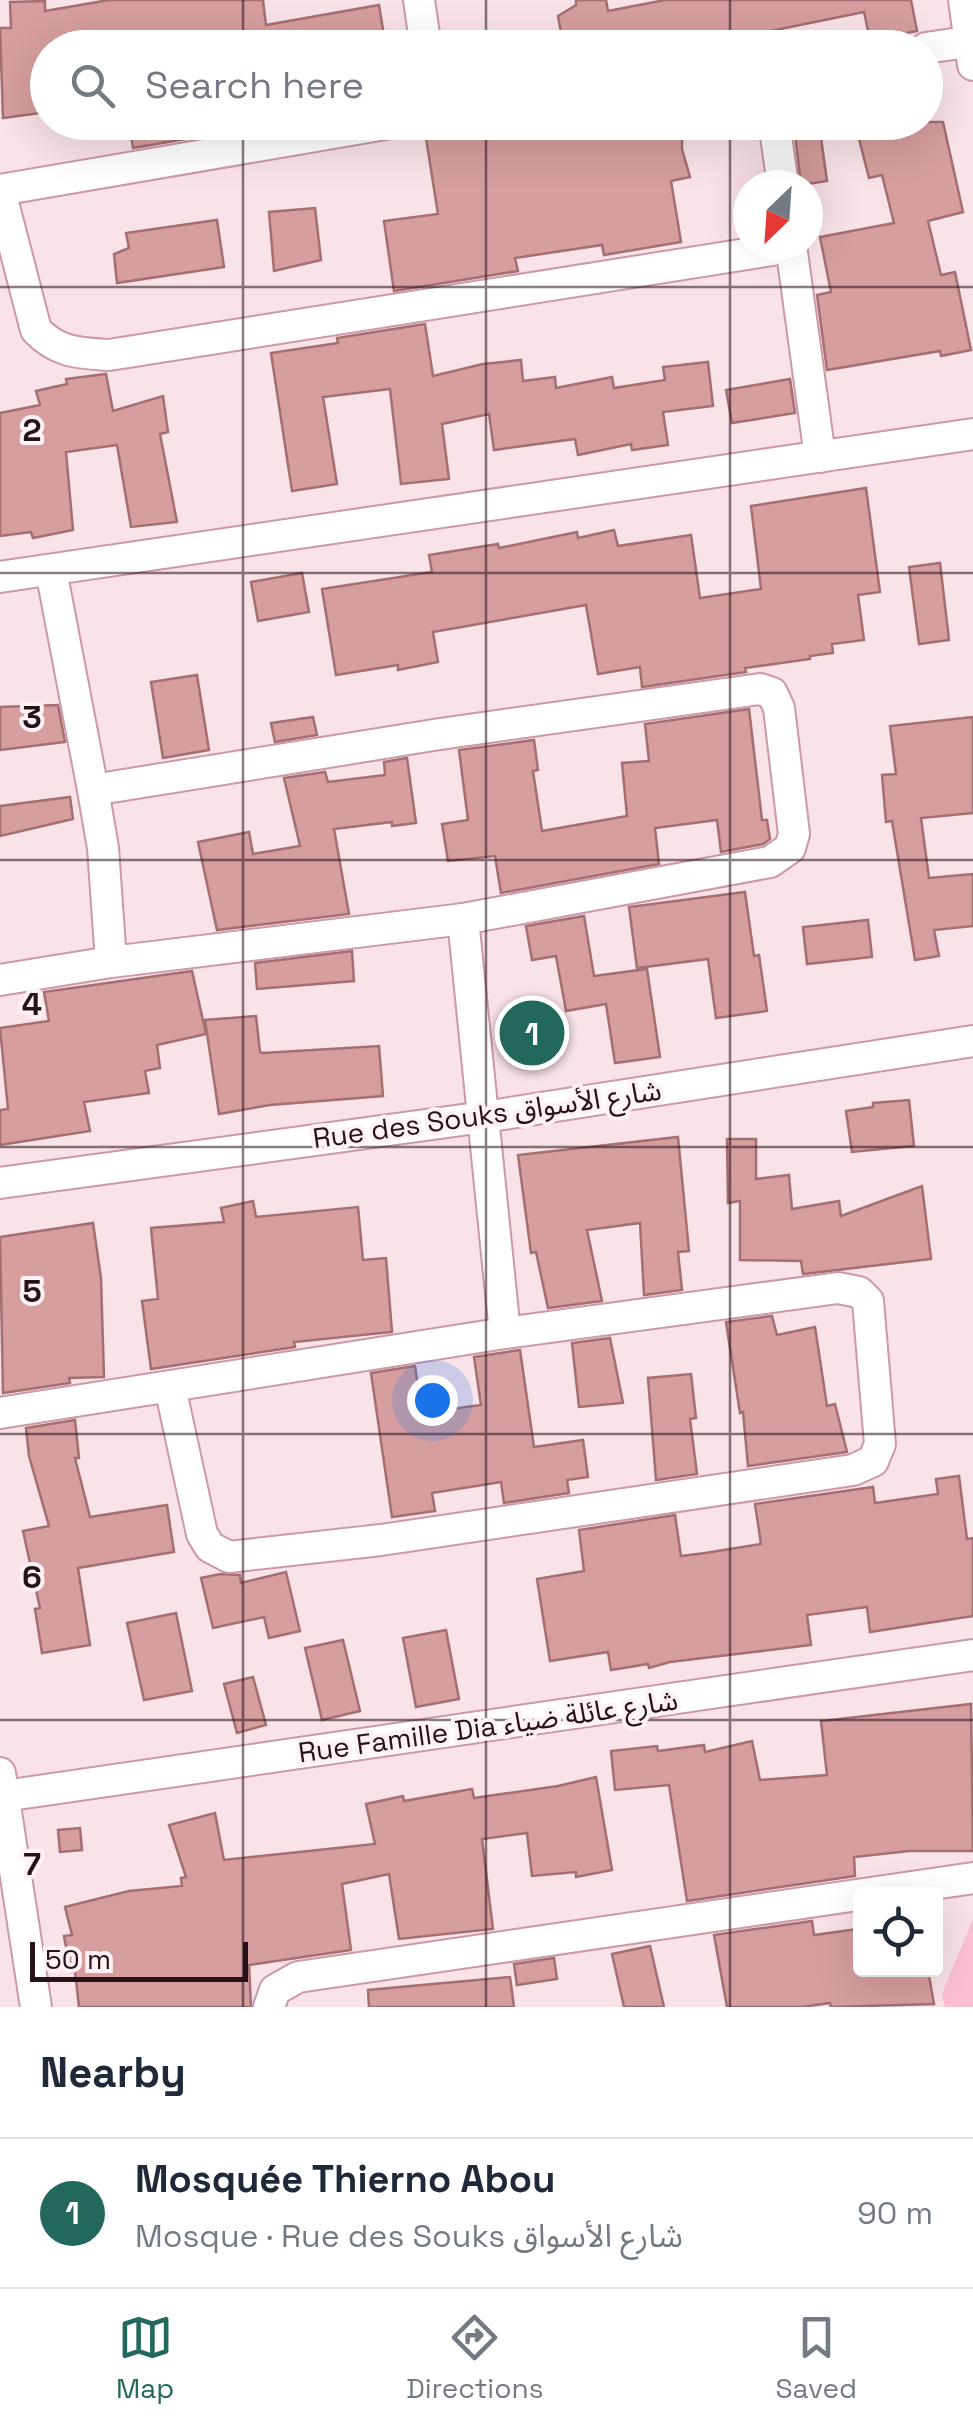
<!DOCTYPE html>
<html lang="en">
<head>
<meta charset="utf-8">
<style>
  body { margin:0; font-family:"Space Grotesk","Noto Sans Arabic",sans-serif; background:#f2f2f3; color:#1f2937 }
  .controls { position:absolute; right:30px; bottom:30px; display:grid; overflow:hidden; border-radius:10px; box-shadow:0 10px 40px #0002 }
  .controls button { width:90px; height:90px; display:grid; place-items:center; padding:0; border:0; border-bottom:2px solid #e0e1e3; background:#fff; color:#1f2937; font:50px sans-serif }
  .compass { position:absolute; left:733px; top:170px; width:90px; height:90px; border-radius:50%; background:#fff; box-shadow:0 10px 40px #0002; rotate:205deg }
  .scale { position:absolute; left:30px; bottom:25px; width:218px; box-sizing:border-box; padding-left:10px; border:5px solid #261319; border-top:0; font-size:28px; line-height:35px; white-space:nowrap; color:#261319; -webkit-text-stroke:8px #fef2f5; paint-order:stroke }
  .you { position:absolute; left:432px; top:1400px; width:35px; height:35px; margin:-25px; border:8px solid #fff; border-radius:50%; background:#1a73e8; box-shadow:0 0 0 15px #1a73e833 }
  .badge { display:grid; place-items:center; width:65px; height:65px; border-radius:50%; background:#23685c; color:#fff; font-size:32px; font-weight:700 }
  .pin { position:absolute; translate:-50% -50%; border:5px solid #fff; box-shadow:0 2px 10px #0006 }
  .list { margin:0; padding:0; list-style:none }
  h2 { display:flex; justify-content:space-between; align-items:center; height:130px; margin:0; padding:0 40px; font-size:42px }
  h2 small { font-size:32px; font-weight:400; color:#747a83 }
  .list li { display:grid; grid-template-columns:65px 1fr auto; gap:30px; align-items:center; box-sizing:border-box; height:150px; padding:0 40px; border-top:2px solid #e0e1e3 }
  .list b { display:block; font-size:38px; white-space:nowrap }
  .list p { margin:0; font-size:32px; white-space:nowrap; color:#747a83 }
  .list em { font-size:32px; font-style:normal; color:#747a83 }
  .icon { flex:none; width:55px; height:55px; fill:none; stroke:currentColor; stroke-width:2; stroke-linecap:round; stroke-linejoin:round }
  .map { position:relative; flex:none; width:973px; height:2007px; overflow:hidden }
  .search { position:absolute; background:#fff; box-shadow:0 10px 40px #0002; left:30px; right:30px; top:30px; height:110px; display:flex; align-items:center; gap:25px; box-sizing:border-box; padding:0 35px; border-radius:55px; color:#747a83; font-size:38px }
  .sheet { height:280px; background:#fff }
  nav { display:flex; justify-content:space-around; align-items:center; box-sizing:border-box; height:140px; border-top:2px solid #e0e1e3; background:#fff; font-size:28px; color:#747a83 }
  nav a { display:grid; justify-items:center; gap:5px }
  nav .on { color:#23685c }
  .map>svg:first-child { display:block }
  .green { fill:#fcc0d2 }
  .building { fill:#d69e9e; stroke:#a46f70; stroke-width:2.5 }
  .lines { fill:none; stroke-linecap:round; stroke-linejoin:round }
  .minor-casing { stroke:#cd98a8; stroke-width:34 }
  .minor { stroke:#fff; stroke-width:30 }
  .grid { fill:none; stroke:#261319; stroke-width:2.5; stroke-opacity:0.55 }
  .labels { text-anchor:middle; stroke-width:8; stroke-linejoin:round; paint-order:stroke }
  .street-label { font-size:28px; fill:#261319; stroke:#fef2f5 }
  .grid-label { font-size:32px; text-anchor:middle; font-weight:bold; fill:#261319; stroke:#fef2f5; stroke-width:8; stroke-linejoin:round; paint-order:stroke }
</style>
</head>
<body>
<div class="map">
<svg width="973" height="2007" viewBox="0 0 973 2007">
  <rect width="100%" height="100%" fill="#f9e2e8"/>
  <path class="green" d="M973,1919V2007H945L942,1994Z"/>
  <g class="building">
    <path d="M109,0H263L266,25L379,5L386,48H46L48,112L3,118L0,28H11L10,2L45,1V11Z"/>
    <path d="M576,0H606L608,11L665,0H911L917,31L870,40L864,12L716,42L717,48H564L558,16L576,5Z"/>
    <path d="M129,122H184L186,139L133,148Z"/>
    <path d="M579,122H630L631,127H682V149L690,177L671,181L681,242L604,255L602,245L515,258L518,271L394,291L384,221L438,214L426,138L471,130L513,129V137L581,130Z"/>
    <path d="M890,122H943L963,212L928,221L941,275L955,272L971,350L941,356L940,351L827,370L817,295L831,292L820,237L894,223L882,175L869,178L857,131Z"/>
    <path d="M820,131L827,181L801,185L795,134Z"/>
    <path d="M315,208L321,260L274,271L269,212Z"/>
    <path d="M217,220L224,267L117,283L114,254L129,248L126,233Z"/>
    <path d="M425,324L433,376L483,364L521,360L523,381L555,377L556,388L612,377L614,388L665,380L663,367L708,362L713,406L663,412L668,445L632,450L631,444L578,455L575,439L494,450L489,414L442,424L449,479L401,484L390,389L323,397L337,484L292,491L271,353L338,343L337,338Z"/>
    <path d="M106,374L113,411L163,396L168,432L160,434L177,522L131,527L117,445L66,452L73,530L33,538L31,532L0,536V413L40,405L36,391L67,384L66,379Z"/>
    <path d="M790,379L795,413L732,423L726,390Z"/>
    <path d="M866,488L880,592L858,595L864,640L832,644L833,653L810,656V659L745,668L746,672L642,687L640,667L598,674L586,605L433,632L438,662L398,670V665L336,675L322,589L432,572L429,555L498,544L499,548L577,532L578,538L614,530L618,546L691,535L700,598L761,589L751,506Z"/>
    <path d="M940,563L949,640L919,644L909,567Z"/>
    <path d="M302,573L309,612L258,621L251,582Z"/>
    <path d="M197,675L209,750L163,758L151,682Z"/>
    <path d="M58,705L65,742L0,750V707Z"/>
    <path d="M749,709L762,820H767L770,839L763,844L721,852L717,820L655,828L659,864L501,893L495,856L448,861L442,824L468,820L459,750L534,740L538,770L533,771L542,831L627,816L622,763L649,761L645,724Z"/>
    <path d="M313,717L317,735L275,742L271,723Z"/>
    <path d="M973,717V813L921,818L929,878L973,874V926L934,930L939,956L915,960L892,821L886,822L882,775L896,774L890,726Z"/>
    <path d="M407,758L416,823L392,826V822L334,829L349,914L217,930L198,842L249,832L253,854L300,846L284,778L325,772L328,782L385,775L384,762Z"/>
    <path d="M70,797L73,819L0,836V806Z"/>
    <path d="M745,892L754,956L759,955L767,1011L716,1018L708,959L637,968L629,907Z"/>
    <path d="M584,916L594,976L647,969L660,1057L615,1063L606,1004L566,1011L556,956L532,960L526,926Z"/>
    <path d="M868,920L872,957L807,964L803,927Z"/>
    <path d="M352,951L354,981L257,989L255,963Z"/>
    <path d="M192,971L206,1034L157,1045L160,1068L145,1071L149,1093L84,1102L90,1131L0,1145V1110L8,1109L0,1028L49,1021L44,992Z"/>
    <path d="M256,1016L260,1052L263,1053L379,1046L383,1096L270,1105L219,1114L205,1020Z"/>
    <path d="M909,1100L914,1146L852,1152L846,1111L873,1107V1103Z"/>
    <path d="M678,1137L689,1251L678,1252L682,1290L644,1295L640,1223L587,1230L602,1301L548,1308L536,1252L531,1253L518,1155Z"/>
    <path d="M727,1139H756V1179L789,1175L792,1209L839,1201L841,1216L922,1186L931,1259L803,1274L801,1261L740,1260V1201L728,1203Z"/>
    <path d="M253,1201L256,1217L358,1207L363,1260L386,1258L392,1332L294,1342L295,1347L151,1369L142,1301L158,1299L151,1228L224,1222L221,1208Z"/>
    <path d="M93,1223L101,1278L104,1377L69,1378L70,1383L3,1393L0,1237Z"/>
    <path d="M772,1316L777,1335L815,1327L827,1406L835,1404L847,1452L748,1466L743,1412L740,1413L726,1322Z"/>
    <path d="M610,1338L623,1403L579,1407L572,1343Z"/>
    <path d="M520,1350L534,1447L583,1440L588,1477L567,1480L569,1493L504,1503L501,1482L432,1493L435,1511L392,1517L371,1373L415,1366L422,1413L481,1405L474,1357Z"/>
    <path d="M691,1374L696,1418L690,1419L697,1474L656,1480L648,1378Z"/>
    <path d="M75,1420L79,1458H75L90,1517L167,1505L174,1552L78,1568L90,1645L42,1653L35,1609L40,1608L23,1531L49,1526L29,1456L26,1428Z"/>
    <path d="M959,1476L967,1539L973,1538V1616L870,1632L867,1607L807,1615L811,1645L670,1662L649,1668L648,1664L611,1670L608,1652L550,1661L537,1579L584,1571L579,1530L675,1515L681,1556L705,1553L761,1544L755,1504L873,1487L875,1503L938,1494L936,1479Z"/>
    <path d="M286,1572L300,1631L269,1638L264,1617L213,1628L201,1578L220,1574L240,1575L241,1583Z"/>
    <path d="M176,1613L192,1691L144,1700L127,1623Z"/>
    <path d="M446,1630L459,1699L416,1707L403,1638Z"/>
    <path d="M343,1640L360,1711L322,1720L305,1648Z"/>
    <path d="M253,1677L266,1725L237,1733L224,1684Z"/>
    <path d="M971,1704L973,1851H909L854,1857L855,1876L687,1901L669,1785L615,1790L611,1751L657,1746L658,1751L704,1745L705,1752L752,1741L760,1780L827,1775L821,1721Z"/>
    <path d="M596,1777L612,1870L576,1877V1872L532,1876L527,1833L482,1839L493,1929L399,1939L389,1874L342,1884L351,1950L249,1965L251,2007H79L75,1971L71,1972L64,1936L72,1935L65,1907L129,1891L182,1886L181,1878L186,1877L169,1825L215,1813L224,1860L375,1844L366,1804L403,1796L404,1801L472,1789L474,1798L558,1786Z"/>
    <path d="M80,1828L82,1850L60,1852L58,1830Z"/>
    <path d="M812,1921L814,1935L858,1929L860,1970H928L934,2004L831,2007L830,2003L802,2007H727L714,1935Z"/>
    <path d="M650,1946L664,2007H624L612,1954Z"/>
    <path d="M554,1958L557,1979L517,1985L514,1964Z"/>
    <path d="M510,1977L514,2007H369L368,1990Z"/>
  </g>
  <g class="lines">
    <defs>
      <g id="minor">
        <path d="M419,0L426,48"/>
        <path d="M964,0L973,65"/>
        <path d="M926,48L973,41"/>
        <path d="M774,122L783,185"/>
        <path d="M0,190L397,122"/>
        <path d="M0,191L36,330C58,353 79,353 109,355L791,247"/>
        <path d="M791,245L820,457"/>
        <path d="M51,570L93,790"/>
        <path d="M0,577L973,434"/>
        <path d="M463,919L505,1333"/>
        <path d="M0,980L111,962L463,919L770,862L790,848L794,834L779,708L772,693L760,689L440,734L93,790L103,848L111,962"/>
        <path d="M0,1183L484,1117L973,1041"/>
        <path d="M0,1413L505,1333L838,1288L859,1292L868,1301L880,1444L873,1461L853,1470L381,1540L229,1557L210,1547L202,1534L170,1387"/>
        <path d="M0,1773L36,2007"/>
        <path d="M4,1796L973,1655"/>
        <path d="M269,2007L275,1990L298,1977L973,1878"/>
      </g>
    </defs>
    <use href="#minor" class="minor-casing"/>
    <use href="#minor" class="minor"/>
  </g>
  <path class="grid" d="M243,0V48M486,0V48M730,0V48M243,122V2007M486,122V2007M730,122V2007M0,287H973M0,573H973M0,860H973M0,1147H973M0,1434H973M0,1720H973"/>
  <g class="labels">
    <g class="street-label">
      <text transform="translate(487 1114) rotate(-8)" y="10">Rue des Souks شارع الأسواق</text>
      <text transform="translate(488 1726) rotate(-8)" y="10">Rue Famille Dia شارع عائلة ضياء</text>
    </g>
  </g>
  <g class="grid-label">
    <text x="32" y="441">2</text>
    <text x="32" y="728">3</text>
    <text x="32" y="1015">4</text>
    <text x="32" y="1302">5</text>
    <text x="32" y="1588">6</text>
    <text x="32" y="1875">7</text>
  </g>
</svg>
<div class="controls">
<button><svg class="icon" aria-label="locate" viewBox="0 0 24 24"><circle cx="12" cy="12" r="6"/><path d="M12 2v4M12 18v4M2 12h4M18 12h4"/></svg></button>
</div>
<svg class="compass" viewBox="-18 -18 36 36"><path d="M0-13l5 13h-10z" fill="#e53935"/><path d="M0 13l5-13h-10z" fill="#747a83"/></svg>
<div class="scale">50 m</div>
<div class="you"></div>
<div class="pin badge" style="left:532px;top:1033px">1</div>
<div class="search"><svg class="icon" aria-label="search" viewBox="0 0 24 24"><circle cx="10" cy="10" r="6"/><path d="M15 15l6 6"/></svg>Search here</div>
</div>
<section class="sheet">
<h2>Nearby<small></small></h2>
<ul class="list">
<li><span class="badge">1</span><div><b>Mosquée Thierno Abou</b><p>Mosque · Rue des Souks شارع الأسواق</p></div><em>90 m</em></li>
</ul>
</section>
<nav>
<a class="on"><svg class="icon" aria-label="map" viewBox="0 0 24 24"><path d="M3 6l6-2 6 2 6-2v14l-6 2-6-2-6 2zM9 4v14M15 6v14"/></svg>Map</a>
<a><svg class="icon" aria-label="directions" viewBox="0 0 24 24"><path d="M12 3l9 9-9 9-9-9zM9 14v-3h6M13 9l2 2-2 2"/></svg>Directions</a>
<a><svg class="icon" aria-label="saved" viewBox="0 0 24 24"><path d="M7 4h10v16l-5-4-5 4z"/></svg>Saved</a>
</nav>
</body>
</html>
